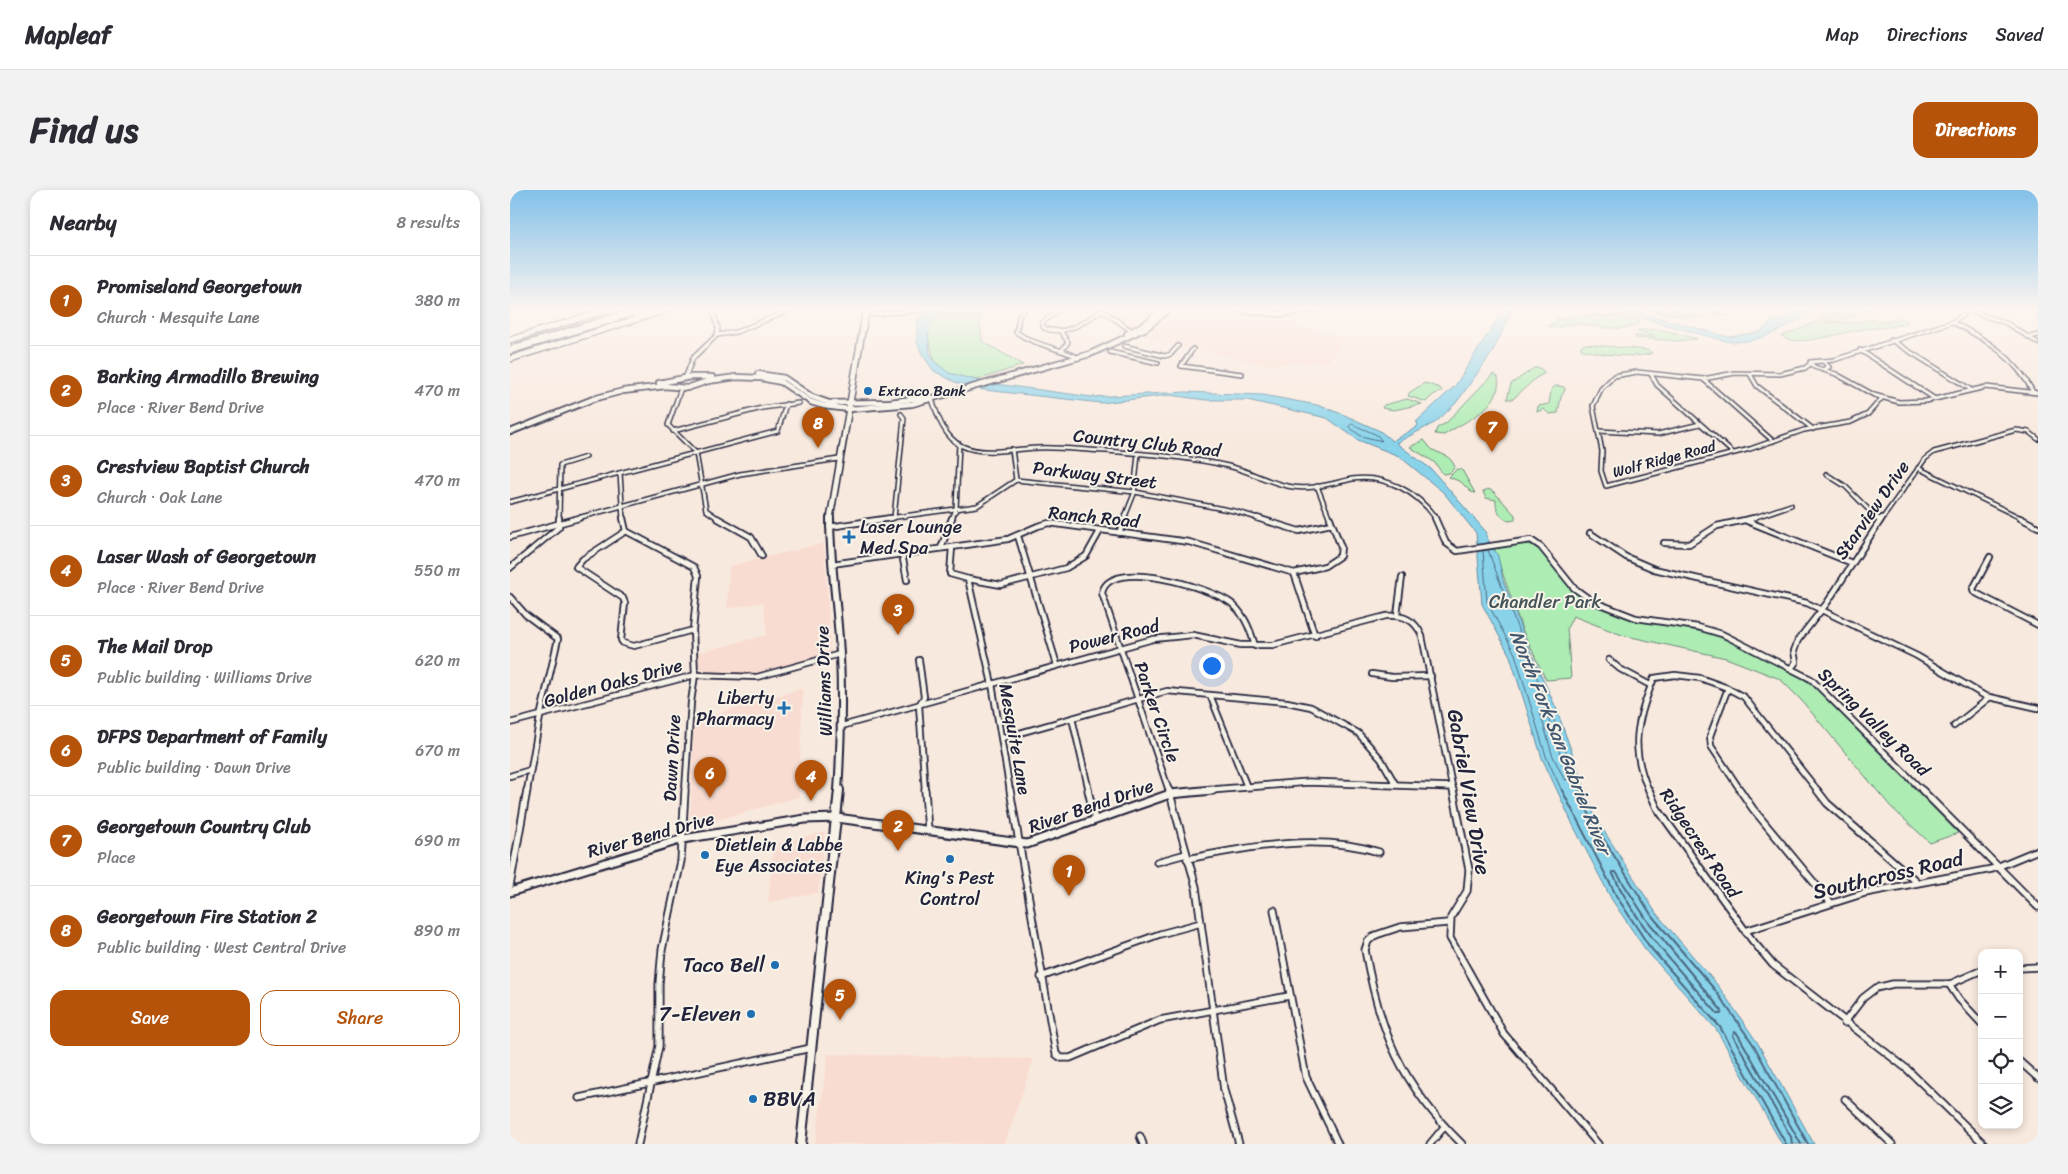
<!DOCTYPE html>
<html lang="en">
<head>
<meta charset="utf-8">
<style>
  body { margin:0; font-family:Sriracha,sans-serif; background:#f2f2f3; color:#2b2b33 }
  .controls { position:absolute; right:15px; bottom:15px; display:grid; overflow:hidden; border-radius:10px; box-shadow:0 2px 8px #0003 }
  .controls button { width:45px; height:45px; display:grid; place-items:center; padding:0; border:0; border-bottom:1px solid #e1e1e2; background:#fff; color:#2b2b33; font:25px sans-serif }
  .you { position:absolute; left:701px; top:475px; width:18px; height:18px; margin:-12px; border:4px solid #fff; border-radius:50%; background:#1a73e8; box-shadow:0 0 0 8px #1a73e833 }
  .badge { display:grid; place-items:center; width:32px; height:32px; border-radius:50%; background:#b45309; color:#fff; font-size:16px; font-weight:700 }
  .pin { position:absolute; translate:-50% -41px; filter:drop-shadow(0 1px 2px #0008) }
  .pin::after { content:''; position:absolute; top:26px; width:18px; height:15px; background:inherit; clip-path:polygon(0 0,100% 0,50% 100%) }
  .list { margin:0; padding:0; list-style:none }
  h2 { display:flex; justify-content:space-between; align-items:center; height:65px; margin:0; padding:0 20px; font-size:21px }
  h2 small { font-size:16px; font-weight:400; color:#7c7c81 }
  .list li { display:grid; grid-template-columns:32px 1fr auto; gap:15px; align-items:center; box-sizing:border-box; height:90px; padding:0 20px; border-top:1px solid #e1e1e2 }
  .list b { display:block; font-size:19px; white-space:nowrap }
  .list p { margin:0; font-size:16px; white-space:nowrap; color:#7c7c81 }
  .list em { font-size:16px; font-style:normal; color:#7c7c81 }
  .actions { display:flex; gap:10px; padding:15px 20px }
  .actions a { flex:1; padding:11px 0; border:1px solid #b45309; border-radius:15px; text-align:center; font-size:18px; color:#b45309 }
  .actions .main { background:#b45309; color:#fff }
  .icon { flex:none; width:28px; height:28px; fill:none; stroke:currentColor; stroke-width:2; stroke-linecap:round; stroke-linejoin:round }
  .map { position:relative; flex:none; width:1528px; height:954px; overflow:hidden; border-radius:15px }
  header { display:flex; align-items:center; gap:30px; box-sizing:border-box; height:70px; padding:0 25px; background:#fff; border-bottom:1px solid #e1e1e2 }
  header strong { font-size:24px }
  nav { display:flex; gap:28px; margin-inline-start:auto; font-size:18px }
  .intro { display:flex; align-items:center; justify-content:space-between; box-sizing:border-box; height:120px; padding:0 30px }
  h1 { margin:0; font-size:35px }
  .button { padding:12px 22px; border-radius:15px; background:#b45309; color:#fff; font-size:18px; font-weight:700 }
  main { display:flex; gap:30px; padding:0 30px }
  aside { flex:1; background:#fff; border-radius:15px; box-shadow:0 2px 8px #0003 }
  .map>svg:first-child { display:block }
  .built { fill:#f9dcd1 }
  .green { fill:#adecb3; stroke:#688777 }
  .water { fill:#89d3ea; stroke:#608ca4 }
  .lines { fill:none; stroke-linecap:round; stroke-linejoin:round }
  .shore-far1 { stroke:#4b6981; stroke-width:1 }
  .shore { stroke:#4b6981; stroke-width:2 }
  .river { stroke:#89d3ea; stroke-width:7 }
  .minor-far2-casing { stroke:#22223b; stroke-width:6 }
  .minor-far1-casing { stroke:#22223b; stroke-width:8 }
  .minor-casing { stroke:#22223b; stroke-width:9 }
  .tertiary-far2-casing { stroke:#22223b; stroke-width:8 }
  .tertiary-far1-casing { stroke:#22223b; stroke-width:9 }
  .tertiary-casing { stroke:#22223b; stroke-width:11 }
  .secondary-far2-casing { stroke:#22223b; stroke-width:8 }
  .secondary-far1-casing { stroke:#22223b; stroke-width:10 }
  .secondary-casing { stroke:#22223b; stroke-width:12 }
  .motorway-casing { stroke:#22223b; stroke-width:10 }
  .minor-far2 { stroke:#f7f3e8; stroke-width:3 }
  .minor-far1 { stroke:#f7f3e8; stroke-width:4.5 }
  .minor { stroke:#f7f3e8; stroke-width:5.5 }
  .tertiary-far2 { stroke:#f7f3e8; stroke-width:4.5 }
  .tertiary-far1 { stroke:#f7f3e8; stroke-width:5.5 }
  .tertiary { stroke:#f7f3e8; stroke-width:7 }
  .secondary-far2 { stroke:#f7f3e8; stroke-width:5 }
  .secondary-far1 { stroke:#f7f3e8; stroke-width:6 }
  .secondary { stroke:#f7f3e8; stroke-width:8 }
  .motorway { stroke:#f7f3e8; stroke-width:7 }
  .poi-dot { fill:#1f6fb2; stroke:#f7f3e8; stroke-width:2 }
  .labels { text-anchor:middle; stroke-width:4; stroke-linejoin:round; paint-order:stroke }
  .far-poi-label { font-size:15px; fill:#22223b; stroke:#f7f3e8; text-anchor:start }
  .far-street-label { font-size:15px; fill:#22223b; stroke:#f7f3e8 }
  .street-label { font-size:18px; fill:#22223b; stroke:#f7f3e8 }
  .poi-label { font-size:18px; fill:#22223b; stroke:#f7f3e8; text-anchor:start }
  .park-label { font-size:18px; fill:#455459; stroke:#f7f3e8 }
  .water-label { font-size:19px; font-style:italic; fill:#415770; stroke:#f7f3e8 }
  .near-street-label { font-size:21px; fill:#22223b; stroke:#f7f3e8 }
  .near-poi-label { font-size:21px; fill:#22223b; stroke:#f7f3e8; text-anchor:end }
</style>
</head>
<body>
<header>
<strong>Mapleaf</strong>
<nav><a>Map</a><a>Directions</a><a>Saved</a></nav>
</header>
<div class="intro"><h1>Find us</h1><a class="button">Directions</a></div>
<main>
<aside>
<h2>Nearby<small>8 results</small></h2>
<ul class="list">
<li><span class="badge">1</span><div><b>Promiseland Georgetown</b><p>Church · Mesquite Lane</p></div><em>380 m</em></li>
<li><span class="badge">2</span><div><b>Barking Armadillo Brewing</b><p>Place · River Bend Drive</p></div><em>470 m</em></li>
<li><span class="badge">3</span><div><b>Crestview Baptist Church</b><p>Church · Oak Lane</p></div><em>470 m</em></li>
<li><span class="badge">4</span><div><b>Laser Wash of Georgetown</b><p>Place · River Bend Drive</p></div><em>550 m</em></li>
<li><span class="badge">5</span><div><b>The Mail Drop</b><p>Public building · Williams Drive</p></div><em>620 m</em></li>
<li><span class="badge">6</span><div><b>DFPS Department of Family</b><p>Public building · Dawn Drive</p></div><em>670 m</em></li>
<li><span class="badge">7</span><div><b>Georgetown Country Club</b><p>Place</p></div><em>690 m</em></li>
<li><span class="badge">8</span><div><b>Georgetown Fire Station 2</b><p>Public building · West Central Drive</p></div><em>890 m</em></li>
</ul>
<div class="actions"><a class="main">Save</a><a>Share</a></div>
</aside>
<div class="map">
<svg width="1528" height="954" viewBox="0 0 1528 954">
  <rect width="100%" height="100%" fill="#f8e9de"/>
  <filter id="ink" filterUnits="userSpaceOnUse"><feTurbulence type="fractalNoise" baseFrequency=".02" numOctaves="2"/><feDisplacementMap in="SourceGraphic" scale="10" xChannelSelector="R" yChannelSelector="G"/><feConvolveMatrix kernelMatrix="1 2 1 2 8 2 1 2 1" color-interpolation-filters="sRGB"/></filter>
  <g filter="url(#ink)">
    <g class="built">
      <path d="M594,119H797L788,137L835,147L818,172L764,174L763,176L651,152L608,130L603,123Z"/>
      <path d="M314,353L321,464L244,485L208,484L189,478L186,463L257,445L253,412L217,419L219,376Z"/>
      <path d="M293,498L289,607L180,638L184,530Z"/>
      <path d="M315,642L308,703L258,712L264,654Z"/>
      <path d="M318,864L524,869L495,954H305Z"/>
    </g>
    <g class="green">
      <path d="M433,119H477L469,126L472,151L513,175L467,190L440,185L425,172L418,148L419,129Z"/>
      <path d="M1133,119H1213L1212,122L1201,123L1219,125L1177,127Z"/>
      <path d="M1321,119H1360L1327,132L1310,129L1311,125Z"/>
      <path d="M1076,125L1110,126L1131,132C1114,145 1084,134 1064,134C1055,134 1047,140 1038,136L1046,132L1047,129Z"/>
      <path d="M1391,128L1398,132C1381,139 1365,137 1348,140C1332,143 1284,158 1272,146L1306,132L1346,133L1359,129L1376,132Z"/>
      <path d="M1131,140H1154L1187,149L1168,151L1126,148L1125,146L1145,147L1127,141Z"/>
      <path d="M1075,154L1137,160L1142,163C1129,169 1085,164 1071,159V156Z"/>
      <path d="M1024,178H1030L1035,183L1026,188L1003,209H997L1001,194Z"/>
      <path d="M983,184L988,187C993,218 954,231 934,245L925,244L927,238L936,233Z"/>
      <path d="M915,193L930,198L932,201L923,205L916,212L898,206L900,202Z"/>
      <path d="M1049,196L1054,197L1055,200L1051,207L1048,223L1039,224L1034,219L1027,222L1028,216L1039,214L1041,200L1045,196Z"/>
      <path d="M897,209L912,214L884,220L872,218L874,215Z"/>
      <path d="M914,250C917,253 919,257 923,260C933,265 940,265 945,277L940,283L933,284L924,272L900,257Z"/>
      <path d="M947,279L952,280L965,303L961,302L951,292L939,287Z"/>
      <path d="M978,299L984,302L1005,325V330L999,331C990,328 985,318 986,310L976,308L973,302Z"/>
      <path d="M1013,353C1038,356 1050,387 1066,403C1074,411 1089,416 1100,421C1129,436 1164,434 1196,443C1234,454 1272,474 1304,496L1448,643L1420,653L1381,617L1291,510L1270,489L1216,468L1112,445L1063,426L1057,438L1061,488L1036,490L1012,439L984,359Z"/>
    </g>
    <g class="water">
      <path d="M419,119H432L419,129L417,137L420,163L425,172L439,183L478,193L582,207L675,202L753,205L807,215L832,224L870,241L882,251L907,237L908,233L906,232L945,196L993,120L1003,119L982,163L946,213L926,232L886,253L921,279L977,343L976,346L988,366L993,390L1014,447L1046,518L1085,627L1146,723L1209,797L1247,852L1304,954H1272L1206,839L1135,759L1102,710L1064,637L1032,568L1000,466L972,414L966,343L934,303L889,266L848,250L817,228L737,210H696L659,205L591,213L474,200L447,193L424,181L412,164L407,152V135L408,130Z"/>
      <path d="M1100,119H1117L1219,147L1250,142L1262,131L1269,130L1287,119H1309C1280,134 1248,157 1215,151Z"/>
    </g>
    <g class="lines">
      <g class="shore-far1">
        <path d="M842,234L867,245L872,251L851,246L839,237Z"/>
        <path d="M978,360C1007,441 1041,520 1071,601"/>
        <path d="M973,361L977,412L1005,464L1036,566L1052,601"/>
        <path d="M1032,520L1036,522L1058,587L1057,590L1054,589L1042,564L1030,522Z"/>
      </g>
      <g class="shore">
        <path d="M1052,600L1107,707L1139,756L1210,837L1276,954"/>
        <path d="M1070,600L1081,629L1142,726L1205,800L1243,854L1298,954"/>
        <path d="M1102,682H1106L1137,730L1212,821L1211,824H1208C1168,779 1127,737 1102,682Z"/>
        <path d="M1282,954L1281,947L1223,846L1224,842L1227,843L1291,954"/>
      </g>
      <path class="river" d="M417,140L418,131L432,119"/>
      <defs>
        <g id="minor-far2">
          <path d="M202,119L208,138L207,145"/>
          <path d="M515,119L510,124L506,142C524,155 545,157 565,166"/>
          <path d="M550,119L532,133L534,138C556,147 574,132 592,120"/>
          <path d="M591,119L623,142"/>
          <path d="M1525,119L1528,124"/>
          <path d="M1457,120L1496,133L1528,153"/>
          <path d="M355,125L413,120"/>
          <path d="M1442,132C1476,149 1505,167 1523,202"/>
          <path d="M551,142L558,152L552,160"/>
          <path d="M1519,147L1528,145"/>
          <path d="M1381,150L1460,199"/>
          <path d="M614,156L655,166L661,164L668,156"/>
          <path d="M683,159L671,176L732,184"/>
          <path d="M1350,160L1425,209"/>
          <path d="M600,162L648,173"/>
          <path d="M1314,171L1324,170L1442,132L1453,125L1456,119"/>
          <path d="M1300,174L1295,178L1270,184L1225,183L1193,189L1127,182L1104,186L1091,199L1083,216L1092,261L1091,281L1096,296L1240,259L1294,240L1341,232L1358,224L1372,208"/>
          <path d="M1314,179L1319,177L1313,171L1300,172L1304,177L1326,184L1364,205L1389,212L1416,211L1476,197L1528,203"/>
          <path d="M1141,184L1147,195L1222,262"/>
          <path d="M1240,184L1247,196L1303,239"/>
          <path d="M175,188L183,168L207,145L226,142L283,119"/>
          <path d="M1193,189L1263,251"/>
          <path d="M171,198L158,235L186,263L196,320L209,329"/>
          <path d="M421,206C427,224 433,247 452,256C474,266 503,259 527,258C549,257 572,260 595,261C636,264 678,267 718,276C741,281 760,294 783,297C803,300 823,293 842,289C875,284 908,302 926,329"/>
          <path d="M163,241L252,218L289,213"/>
          <path d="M1088,241L1148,244L1190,234"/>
          <path d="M502,259L506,290"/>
          <path d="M1408,278L1513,329"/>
          <path d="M110,283L113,329"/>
          <path d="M1316,284L1335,296L1368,329"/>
          <path d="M807,296L820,329"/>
          <path d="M0,312L268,241L276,214"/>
          <path d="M384,328L394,228L391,224"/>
          <path d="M49,329L50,275L76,267"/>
          <path d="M64,329L230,284L329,269"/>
          <path d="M372,329L467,316L506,290L625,302L724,321L751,329"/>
          <path d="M442,329L446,319L449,254"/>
          <path d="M614,329L624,304L628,264"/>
          <path d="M1240,329L1281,315"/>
          <path d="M1372,329L1415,269L1424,262L1506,240L1519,242L1528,249"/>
        </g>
        <g id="minor-far1">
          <path d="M113,328L116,341L184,377L188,386L183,440L185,485L181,512L175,601"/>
          <path d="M207,328L241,347L252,366"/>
          <path d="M747,328L789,341L821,334"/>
          <path d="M925,328L936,353L947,361L1021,350L1031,357L1064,398L1082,411L1126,428L1188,437L1212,444L1301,489L1413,601"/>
          <path d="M1367,328L1370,331"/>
          <path d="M1510,328L1528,337"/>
          <path d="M1237,331L1342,373"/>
          <path d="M319,337L381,328"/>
          <path d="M116,341L73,369L66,377L113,408L115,413L111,450L113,453L124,456L183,440"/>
          <path d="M609,343L615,328"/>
          <path d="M1080,343L1116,367L1144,379L1297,413L1407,466L1475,506L1528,518"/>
          <path d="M508,346L547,475"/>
          <path d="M0,347L69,328"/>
          <path d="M1154,353L1179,354L1207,336L1244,328"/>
          <path d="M442,357L440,384L458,389L482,494L500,601"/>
          <path d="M431,358L442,328"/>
          <path d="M392,364L397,390"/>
          <path d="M1480,367L1463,399L1464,402L1528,435"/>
          <path d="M322,374L498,349L528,336L539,333L679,352L784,383L815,376L830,366L831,357L820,328"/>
          <path d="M0,378L49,337V328"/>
          <path d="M784,383L805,446"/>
          <path d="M458,389L491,395L556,378L576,366L590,341"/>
          <path d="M0,407L16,425L48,449L30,527L17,601"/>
          <path d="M887,425L892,387"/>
          <path d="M409,470L414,507L409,515L415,601"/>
          <path d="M1099,470L1110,479L1140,495"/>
          <path d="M1282,477L1286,472L1284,461L1288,450L1317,413L1372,328"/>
          <path d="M862,484L882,487L921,486"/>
          <path d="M1218,498L1200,546L1201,556L1231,601"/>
          <path d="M700,505L737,597"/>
          <path d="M562,528L579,601"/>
          <path d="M0,533L185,485L247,487L330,464"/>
          <path d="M332,536L643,449L683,445L731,455H763L876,426C893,425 905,429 912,446L943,601"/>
          <path d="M1444,536L1479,508"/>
          <path d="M492,548L657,501L777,512L801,517L848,543L871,569L886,595"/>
          <path d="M0,586L20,580"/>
          <path d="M659,601L592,403C599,366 701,398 721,413C734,423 741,441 745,456"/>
          <path d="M1139,601C1119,557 1127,531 1144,488L1165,485L1190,488L1215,497L1234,507L1308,601"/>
        </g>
        <g id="minor">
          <path d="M415,600L418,641"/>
          <path d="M500,600L546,864L551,868H560L650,830L779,806"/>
          <path d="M578,600L585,630"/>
          <path d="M659,600L686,697L714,900L729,954"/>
          <path d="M943,600L959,680L957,701L941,727L940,748L994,844L1088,954"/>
          <path d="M1139,600L1147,618L1242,750L1263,775L1397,879L1474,954"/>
          <path d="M1230,600L1243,619L1321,713"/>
          <path d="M1307,600L1317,613L1407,692"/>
          <path d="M1412,600L1528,717"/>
          <path d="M677,669C739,657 807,643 869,662"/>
          <path d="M647,672L676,664"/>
          <path d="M0,696L17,600"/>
          <path d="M764,720L796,887L828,954"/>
          <path d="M938,733L890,737L866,745L858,751L855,760C870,843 891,894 952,954"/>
          <path d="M1235,741L1355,703L1482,679L1528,660"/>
          <path d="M1509,778L1528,777"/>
          <path d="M531,787L650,744L691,733"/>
          <path d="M1439,794L1449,809L1472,834"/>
          <path d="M1334,833L1353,808L1366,798L1383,794H1440L1472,780"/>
          <path d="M1509,871L1528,888"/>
          <path d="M69,908L301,858"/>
          <path d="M1335,909L1382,954"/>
          <path d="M630,946L633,954"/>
          <path d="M128,954L149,856V794L152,760L171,671L175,600"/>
          <path d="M920,954L934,937"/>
        </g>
        <g id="tertiary-far2">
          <path d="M720,119L770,124L805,119"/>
          <path d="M617,144L638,132L652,119"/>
          <path d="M248,184L274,188L302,207L319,213L380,212L418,207"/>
          <path d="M149,193L180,187H202"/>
          <path d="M0,242L83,209L113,201L155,196L177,198L198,191L226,187L251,188L271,192L301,212L314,216L339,219L402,214L580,164L636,138L659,119"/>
        </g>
        <path id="tertiary-far1" d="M689,601L798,592L942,597"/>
        <path id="tertiary" d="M0,702L173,649L295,629L327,628L517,654L660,604L703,600"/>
        <g id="secondary-far2">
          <path d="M0,150L100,119"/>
          <path d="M0,169L159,119"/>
          <path d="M320,329L356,119"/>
        </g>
        <path id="secondary-far1" d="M320,328C320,374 328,419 330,465C332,510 331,556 328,601"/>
        <path id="secondary" d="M291,954L329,600"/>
        <g id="motorway">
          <path d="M127,125L147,119"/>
          <path d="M0,160L133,119"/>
        </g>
      </defs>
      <use href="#minor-far2" class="minor-far2-casing"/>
      <use href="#minor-far1" class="minor-far1-casing"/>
      <use href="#minor" class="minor-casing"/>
      <use href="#tertiary-far2" class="tertiary-far2-casing"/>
      <use href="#tertiary-far1" class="tertiary-far1-casing"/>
      <use href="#tertiary" class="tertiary-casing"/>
      <use href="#secondary-far2" class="secondary-far2-casing"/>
      <use href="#secondary-far1" class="secondary-far1-casing"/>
      <use href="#secondary" class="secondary-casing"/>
      <use href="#motorway" class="motorway-casing"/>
      <use href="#minor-far2" class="minor-far2"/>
      <use href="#minor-far1" class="minor-far1"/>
      <use href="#minor" class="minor"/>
      <use href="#tertiary-far2" class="tertiary-far2"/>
      <use href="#tertiary-far1" class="tertiary-far1"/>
      <use href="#tertiary" class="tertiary"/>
      <use href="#secondary-far2" class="secondary-far2"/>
      <use href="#secondary-far1" class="secondary-far1"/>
      <use href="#secondary" class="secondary"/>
      <use href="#motorway" class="motorway"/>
    </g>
  </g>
  <linearGradient id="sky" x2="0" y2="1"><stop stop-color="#82c0e9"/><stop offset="0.47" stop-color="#fcf5f0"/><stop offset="1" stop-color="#fcf5f0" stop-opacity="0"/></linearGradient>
  <rect width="1528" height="253" fill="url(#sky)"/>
  <g class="poi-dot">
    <circle cx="358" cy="201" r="5"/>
    <path d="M336.5 339.5h5v5h5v5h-5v5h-5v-5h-5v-5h5z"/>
    <path d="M271.5 510.5h5v5h5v5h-5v5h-5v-5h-5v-5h5z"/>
    <circle cx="195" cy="665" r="5"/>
    <circle cx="440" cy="669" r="5"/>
    <circle cx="265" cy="775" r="5"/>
    <circle cx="241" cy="824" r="5"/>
    <circle cx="243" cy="909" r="5"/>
  </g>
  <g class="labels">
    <g class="far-poi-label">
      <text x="368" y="206">Extraco Bank</text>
    </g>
    <g class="far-street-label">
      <text transform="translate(1154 269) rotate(-15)" y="5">Wolf Ridge Road</text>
    </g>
    <g class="street-label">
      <text transform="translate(637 253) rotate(6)" y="6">Country Club Road</text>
      <text transform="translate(585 285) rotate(7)" y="6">Parkway Street</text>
      <text transform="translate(1362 320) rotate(-55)" y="6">Starview Drive</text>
      <text transform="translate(584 327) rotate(6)" y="6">Ranch Road</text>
      <text transform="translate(604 446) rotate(-14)" y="6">Power Road</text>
      <text transform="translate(314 491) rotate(-92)" y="6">Williams Drive</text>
      <text transform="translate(103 493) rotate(-15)" y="6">Golden Oaks Drive</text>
      <text transform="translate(647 522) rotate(71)" y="6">Parker Circle</text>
      <text transform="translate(1364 532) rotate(44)" y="6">Spring Valley Road</text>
      <text transform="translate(505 549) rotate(80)" y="6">Mesquite Lane</text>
      <text transform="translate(162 568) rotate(-87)" y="6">Dawn Drive</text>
      <text transform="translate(581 616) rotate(-19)" y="6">River Bend Drive</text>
      <text transform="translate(141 645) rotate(-15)" y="6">River Bend Drive</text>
      <text transform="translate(1190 653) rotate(56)" y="6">Ridgecrest Road</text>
    </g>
    <g class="poi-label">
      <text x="350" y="343">Laser Lounge<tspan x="350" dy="21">Med Spa</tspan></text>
      <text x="264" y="514" text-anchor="end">Liberty<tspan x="264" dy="21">Pharmacy</tspan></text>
      <text x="205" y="661">Dietlein &amp; Labbe<tspan x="205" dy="21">Eye Associates</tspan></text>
      <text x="440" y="694" text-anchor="middle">King's Pest<tspan x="440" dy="21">Control</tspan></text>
    </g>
    <g class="park-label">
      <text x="1035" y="418">Chandler Park</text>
    </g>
    <g class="water-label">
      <text transform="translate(1051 552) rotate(68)" y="7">North Fork San Gabriel River</text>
    </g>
    <g class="near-street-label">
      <text transform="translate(959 602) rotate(80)" y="7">Gabriel View Drive</text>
      <text transform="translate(1378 685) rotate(-13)" y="7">Southcross Road</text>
    </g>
    <g class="near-poi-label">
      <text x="255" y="782">Taco Bell</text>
      <text x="231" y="831">7-Eleven</text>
      <text x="253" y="916" text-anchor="start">BBVA</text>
    </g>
  </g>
</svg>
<div class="controls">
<button>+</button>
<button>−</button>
<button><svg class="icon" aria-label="locate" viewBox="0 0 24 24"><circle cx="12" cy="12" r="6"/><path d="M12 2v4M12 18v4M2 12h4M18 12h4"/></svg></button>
<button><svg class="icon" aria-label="layers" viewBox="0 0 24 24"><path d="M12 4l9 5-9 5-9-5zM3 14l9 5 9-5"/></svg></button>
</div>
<div class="you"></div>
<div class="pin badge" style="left:559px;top:706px">1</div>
<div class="pin badge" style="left:388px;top:661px">2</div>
<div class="pin badge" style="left:388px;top:445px">3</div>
<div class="pin badge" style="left:301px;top:611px">4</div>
<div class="pin badge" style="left:330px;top:830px">5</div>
<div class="pin badge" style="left:200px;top:608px">6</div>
<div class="pin badge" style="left:982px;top:262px">7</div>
<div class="pin badge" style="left:308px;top:258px">8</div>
</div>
</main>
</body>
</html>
